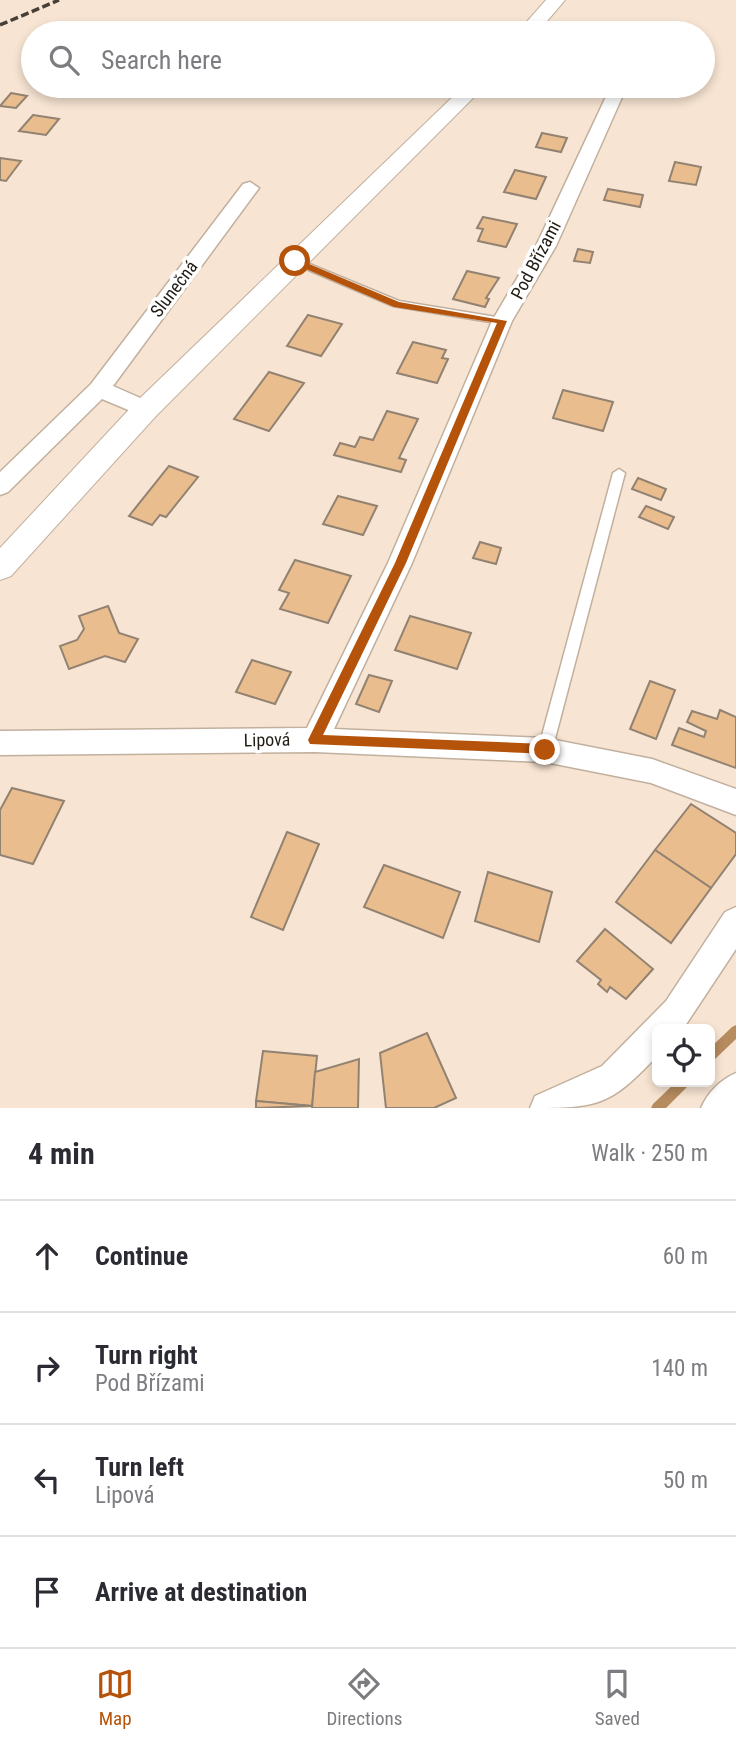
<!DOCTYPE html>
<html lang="en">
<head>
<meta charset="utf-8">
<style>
  body { margin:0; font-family:"Roboto Condensed",sans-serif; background:#f7f7f7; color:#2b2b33 }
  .controls { position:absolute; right:21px; bottom:21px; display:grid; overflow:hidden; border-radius:10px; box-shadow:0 4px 10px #0003 }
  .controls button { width:63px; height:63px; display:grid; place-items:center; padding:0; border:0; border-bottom:2px solid #e1e1e2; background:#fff; color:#2b2b33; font:35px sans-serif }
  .stop { position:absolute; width:21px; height:21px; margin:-16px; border:5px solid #b45309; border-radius:50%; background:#fff }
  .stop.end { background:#b45309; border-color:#fff; box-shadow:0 2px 7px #0008 }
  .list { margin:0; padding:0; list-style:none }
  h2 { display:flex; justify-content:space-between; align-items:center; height:91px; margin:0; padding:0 28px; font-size:30px }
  h2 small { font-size:23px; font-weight:400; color:#7c7c81 }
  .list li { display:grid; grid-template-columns:46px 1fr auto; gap:21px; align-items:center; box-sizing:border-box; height:112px; padding:0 28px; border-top:2px solid #e1e1e2 }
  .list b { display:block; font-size:26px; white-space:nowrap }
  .list p { margin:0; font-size:23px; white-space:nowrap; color:#7c7c81 }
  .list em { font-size:23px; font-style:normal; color:#7c7c81 }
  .icon { flex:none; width:38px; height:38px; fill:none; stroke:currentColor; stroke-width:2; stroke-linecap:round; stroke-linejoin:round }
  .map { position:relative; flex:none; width:736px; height:1108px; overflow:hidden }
  .search { position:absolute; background:#fff; box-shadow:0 4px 10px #0003; left:21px; right:21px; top:21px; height:77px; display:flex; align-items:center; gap:18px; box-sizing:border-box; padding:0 24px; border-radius:38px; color:#7c7c81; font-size:26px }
  .sheet { height:539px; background:#fff }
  nav { display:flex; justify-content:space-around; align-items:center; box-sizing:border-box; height:98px; border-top:2px solid #e1e1e2; background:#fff; font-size:19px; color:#7c7c81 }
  nav a { display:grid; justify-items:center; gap:4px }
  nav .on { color:#b45309 }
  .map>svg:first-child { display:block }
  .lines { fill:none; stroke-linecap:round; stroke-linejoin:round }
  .stream { fill:#b68b5e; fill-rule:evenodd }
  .building { fill:#eabd8f; stroke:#928271; stroke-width:2 }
  .service-casing { stroke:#c2b09e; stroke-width:3 }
  .minor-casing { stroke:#c2b09e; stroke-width:3 }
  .tertiary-casing { stroke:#c2b09e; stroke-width:2 }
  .service { fill:#fff; fill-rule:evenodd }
  .minor { fill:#fff; fill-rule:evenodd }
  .tertiary { fill:#fff; fill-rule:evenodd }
  .rail { stroke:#473e36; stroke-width:3.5; stroke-dasharray:8 3.5; stroke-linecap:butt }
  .route { fill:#b45309 }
  .labels { text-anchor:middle; stroke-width:7; stroke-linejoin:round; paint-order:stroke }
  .street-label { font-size:18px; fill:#221c15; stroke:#fff }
</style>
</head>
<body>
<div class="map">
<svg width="736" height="1108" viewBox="0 0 736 1108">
  <rect width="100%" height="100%" fill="#f7e4d2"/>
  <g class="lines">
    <g class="stream">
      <path d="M736,1025V1039L714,1060L710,1062V1048L732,1027Z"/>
      <path d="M676,1082H690L688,1086L666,1108H651L653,1104Z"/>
    </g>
  </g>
  <g class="building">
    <path d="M665,26L692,30L691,33H662Z"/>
    <path d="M11,93L27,96L16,108L0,106Z"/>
    <path d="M33,115L59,119L46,135L19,131Z"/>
    <path d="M542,133L567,138L561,152L536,147Z"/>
    <path d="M0,158L21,161L6,181L0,180Z"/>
    <path d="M675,162L701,167L696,185L669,181Z"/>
    <path d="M515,170L546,177L536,199L504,192Z"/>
    <path d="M608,189L643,195L640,207L604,200Z"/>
    <path d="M483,217L517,224L506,247L478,241L483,229L477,228Z"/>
    <path d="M578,249L593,252L590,263L574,261Z"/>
    <path d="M467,271L499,278L486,298L489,299L485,307L453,299Z"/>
    <path d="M308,315L342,324L321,356L287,346Z"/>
    <path d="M413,342L446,350L442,358L448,359L437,383L397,373Z"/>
    <path d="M269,372L304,383L269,431L234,419Z"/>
    <path d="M563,390L613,402L603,431L553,418Z"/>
    <path d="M387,411L418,419L399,458L406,460L401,472L334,455L340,443L355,447L360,437L373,440Z"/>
    <path d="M169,466L198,477L166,517L160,515L152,525L129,516Z"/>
    <path d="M638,478L666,489L661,500L632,489Z"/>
    <path d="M338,496L377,506L363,535L323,524Z"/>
    <path d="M646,506L674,517L668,529L639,517Z"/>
    <path d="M480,542L501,548L496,564L473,558Z"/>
    <path d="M295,560L351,576L328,623L280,609L289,593L279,590Z"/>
    <path d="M108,606L119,633L138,639L125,662L105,656L69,669L60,646L77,640L84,629L79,616Z"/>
    <path d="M410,616L471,633L457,669L395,650Z"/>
    <path d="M252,660L291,672L275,704L236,692Z"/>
    <path d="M369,675L392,681L379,712L356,704Z"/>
    <path d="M650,681L675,690L656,739L630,729Z"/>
    <path d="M720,710L736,717V768L672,745L679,728L704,737L706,731L687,722L692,711L717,719Z"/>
    <path d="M12,788L64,801L33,864L0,855V810Z"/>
    <path d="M691,804L736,833V854L711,888L655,850Z"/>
    <path d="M287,832L319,844L283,930L251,917Z"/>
    <path d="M655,850L711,888L671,943L616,902Z"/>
    <path d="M384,865L460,892L443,938L364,907Z"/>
    <path d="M488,872L552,892L539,942L475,921Z"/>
    <path d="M605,929L653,969L626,999L610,987L607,992L598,984L601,980L577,961Z"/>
    <path d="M427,1033L456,1098L434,1108H386L380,1053Z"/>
    <path d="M263,1051L317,1056L312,1106L256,1101Z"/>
    <path d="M359,1059L358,1108H312L315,1072Z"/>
    <path d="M256,1101L312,1106L256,1108Z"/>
  </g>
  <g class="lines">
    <defs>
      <g id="service">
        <path d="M295,258L399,301L502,318L507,321L502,324L393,306L292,263L290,261Z"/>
        <path d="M619,469L625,473L552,750L550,754L545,756L540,754L538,750L613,473Z"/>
      </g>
      <g id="minor">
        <path d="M611,86H627L556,246L512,321L412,563L334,729L545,738L652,759L736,789V815L651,783L545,762L315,752L0,755V731L307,728L388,563L492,321L536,246Z"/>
        <path d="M250,182L259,188L113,386L154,404L157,409L154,414H138L102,399L8,492L0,495V472L91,384L243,184Z"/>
        <path d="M736,907V949L683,1029H657V1056C610,1106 598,1108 530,1108L535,1096L602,1066L666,1001L725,912Z"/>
        <path d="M736,1073V1108H701C708,1092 720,1080 736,1073Z"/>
      </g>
      <g id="tertiary">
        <path d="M546,0H565L537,33H517Z"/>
        <path d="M464,86H485L156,416L11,576L0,580V548L136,402Z"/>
      </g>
    </defs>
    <use href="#service" class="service-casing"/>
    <use href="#minor" class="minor-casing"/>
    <use href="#tertiary" class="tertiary-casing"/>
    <use href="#service" class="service"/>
    <use href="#minor" class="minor"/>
    <use href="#tertiary" class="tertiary"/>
    <path class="rail" d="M0,25L59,0"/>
  </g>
  <path class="route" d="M295,258L399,302L507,321L406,563L323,735L545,744L552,750L550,754L310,744L308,740L395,563L497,323L394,307L292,263Z"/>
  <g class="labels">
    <g class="street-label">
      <text transform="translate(536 260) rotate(-62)" y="6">Pod Břízami</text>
      <text transform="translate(174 289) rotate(-53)" y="6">Slunečná</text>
      <text transform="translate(267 740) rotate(-1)" y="6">Lipová</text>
    </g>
  </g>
</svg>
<div class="controls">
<button><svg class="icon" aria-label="locate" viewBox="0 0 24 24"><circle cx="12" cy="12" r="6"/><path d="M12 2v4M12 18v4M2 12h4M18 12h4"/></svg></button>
</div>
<div class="stop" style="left:295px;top:261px"></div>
<div class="stop end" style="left:545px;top:750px"></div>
<div class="search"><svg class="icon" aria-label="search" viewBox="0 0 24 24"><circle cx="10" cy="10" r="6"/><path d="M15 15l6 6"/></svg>Search here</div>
</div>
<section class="sheet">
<h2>4 min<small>Walk · 250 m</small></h2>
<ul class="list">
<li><svg class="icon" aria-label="ahead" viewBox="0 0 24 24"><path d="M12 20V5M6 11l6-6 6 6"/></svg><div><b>Continue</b></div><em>60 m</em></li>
<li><svg class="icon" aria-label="right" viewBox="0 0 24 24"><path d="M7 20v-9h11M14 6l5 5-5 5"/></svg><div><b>Turn right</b><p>Pod Břízami</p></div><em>140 m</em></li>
<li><svg class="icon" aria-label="left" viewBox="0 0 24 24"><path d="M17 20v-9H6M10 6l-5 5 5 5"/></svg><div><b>Turn left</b><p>Lipová</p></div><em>50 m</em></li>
<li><svg class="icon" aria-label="arrive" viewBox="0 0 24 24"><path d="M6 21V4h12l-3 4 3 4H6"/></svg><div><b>Arrive at destination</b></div></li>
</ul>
</section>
<nav>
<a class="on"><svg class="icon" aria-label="map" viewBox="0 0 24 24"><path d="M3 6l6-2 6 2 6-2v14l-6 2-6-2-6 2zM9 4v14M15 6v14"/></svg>Map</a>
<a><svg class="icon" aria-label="directions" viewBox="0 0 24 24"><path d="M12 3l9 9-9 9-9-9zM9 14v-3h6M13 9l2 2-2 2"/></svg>Directions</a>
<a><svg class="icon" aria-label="saved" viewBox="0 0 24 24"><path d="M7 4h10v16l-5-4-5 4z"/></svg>Saved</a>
</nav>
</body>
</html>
